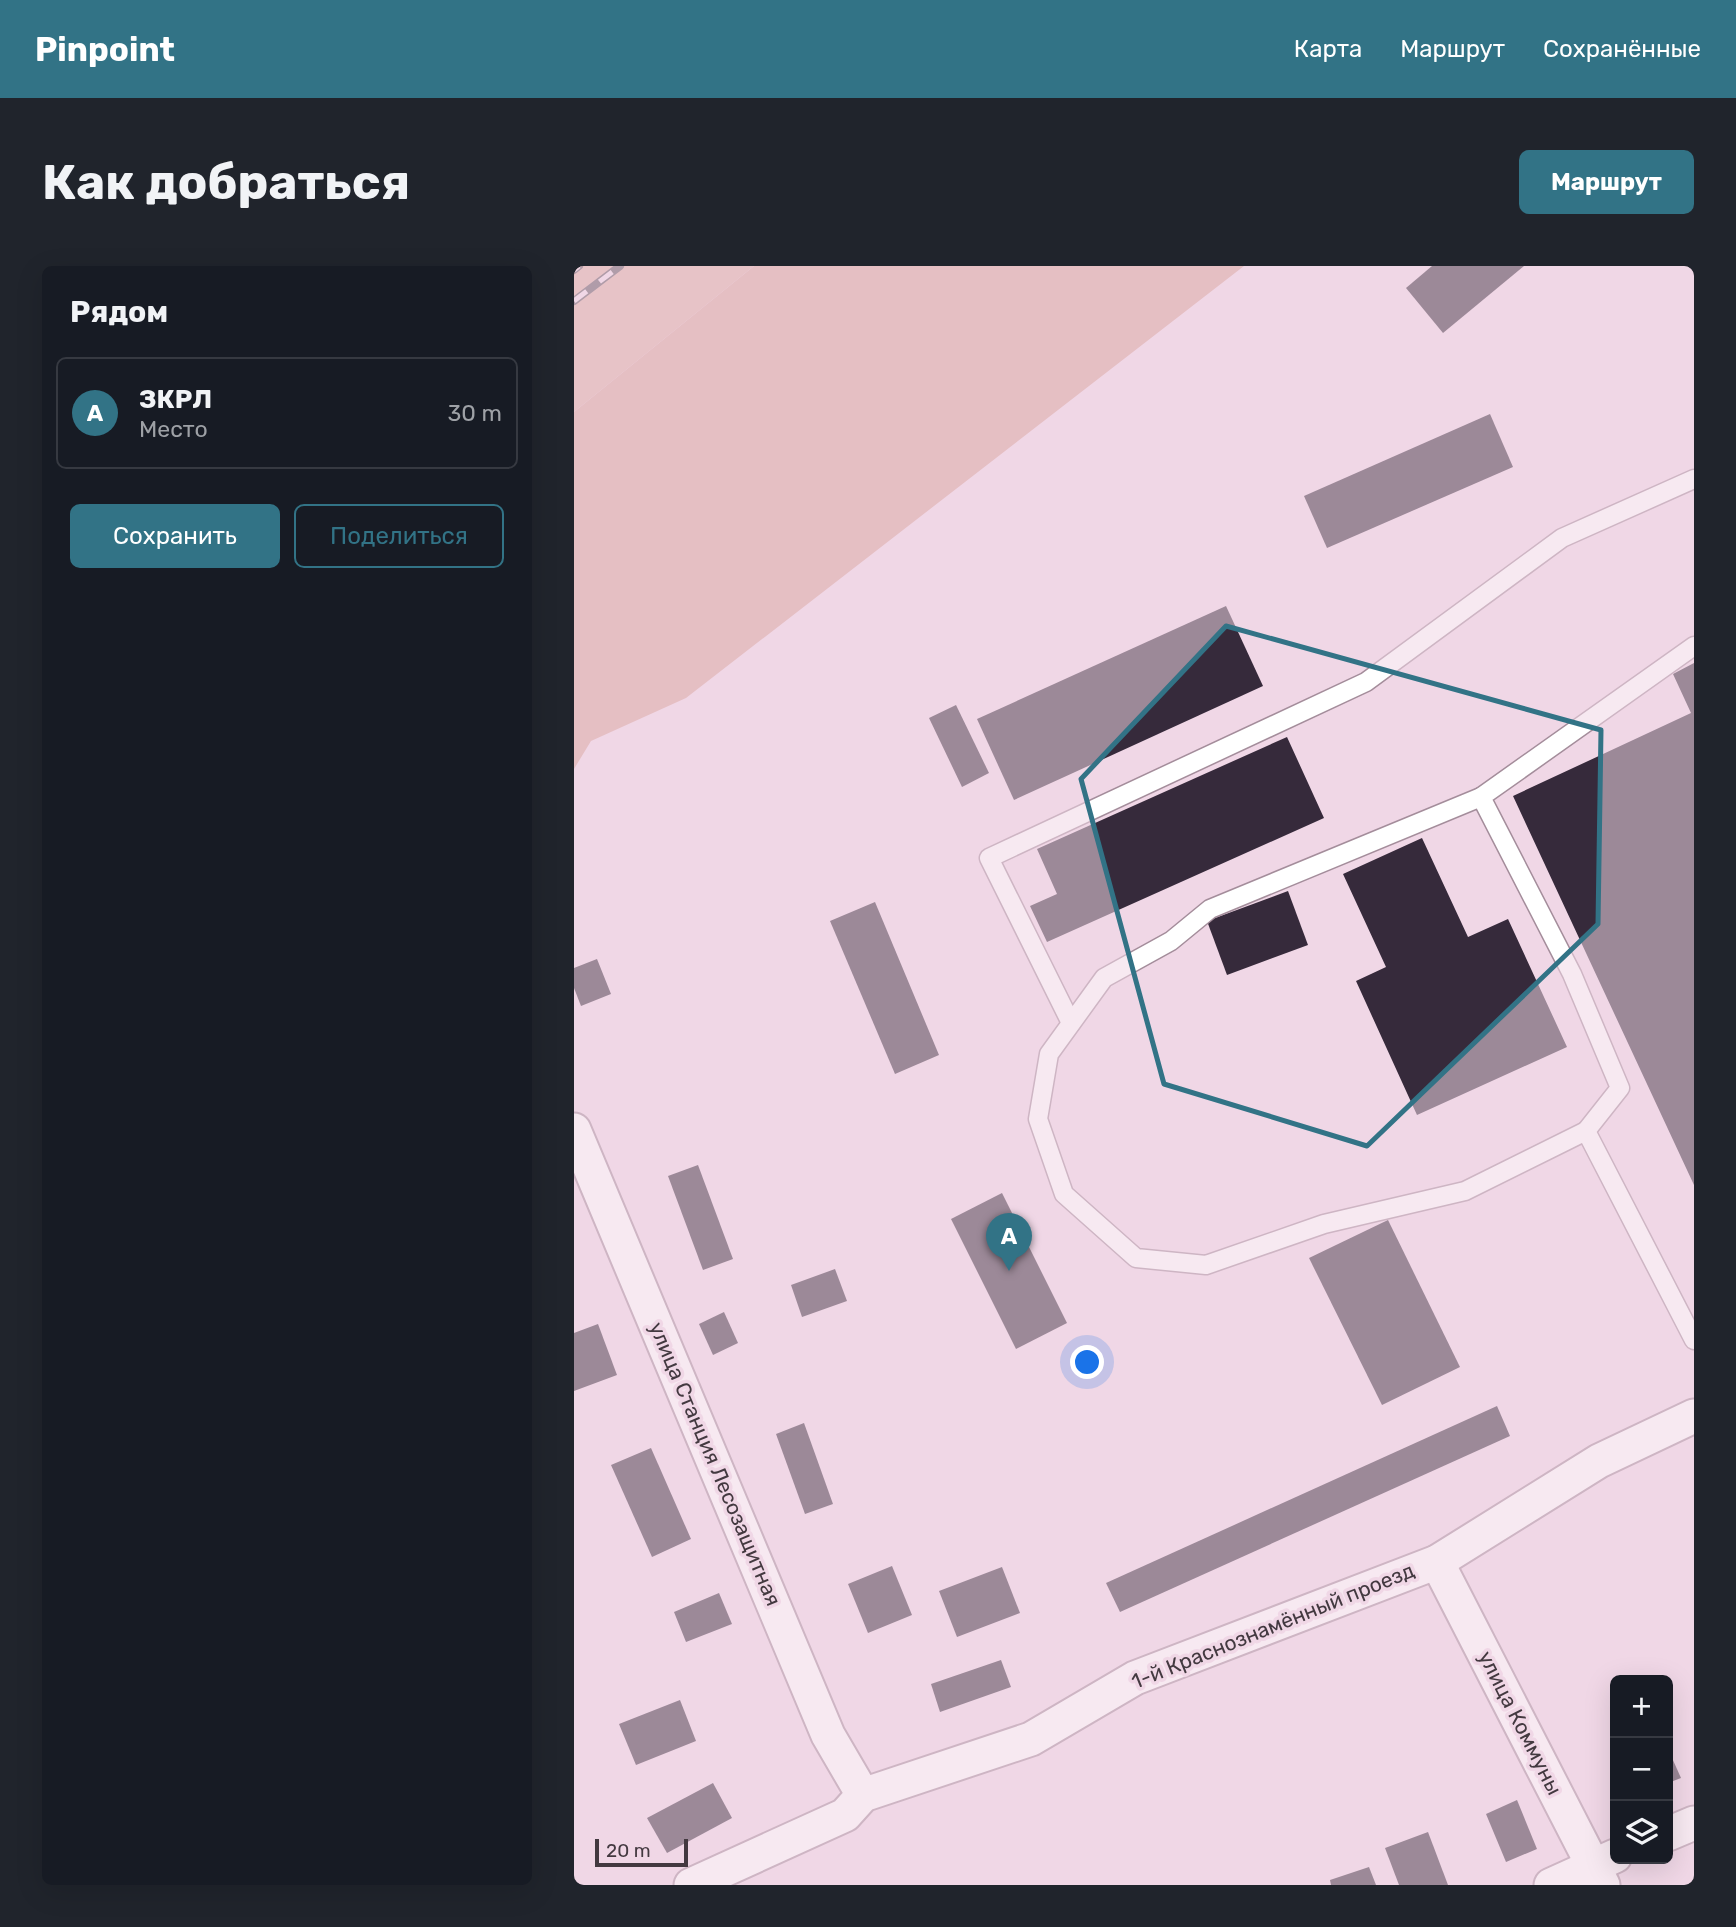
<!DOCTYPE html>
<html lang="ru">
<head>
<meta charset="utf-8">
<style>
  body { margin:0; font-family:Rubik,sans-serif; background:#20242c; color:#f1f3f6 }
  .controls { position:absolute; right:21px; bottom:21px; display:grid; overflow:hidden; border-radius:10px; box-shadow:0 7px 28px #0002 }
  .controls button { width:63px; height:63px; display:grid; place-items:center; padding:0; border:0; border-bottom:2px solid #363941; background:#171b24; color:#f1f3f6; font:35px sans-serif }
  .scale { position:absolute; left:21px; bottom:18px; width:93px; box-sizing:border-box; padding-left:7px; border:4px solid #433940; border-top:0; font-size:19px; line-height:24px; white-space:nowrap; color:#433940; -webkit-text-stroke:5px #f0d7e6; paint-order:stroke }
  .you { position:absolute; left:514px; top:1097px; width:24px; height:24px; margin:-18px; border:5px solid #fff; border-radius:50%; background:#1a73e8; box-shadow:0 0 0 10px #1a73e833 }
  .badge { display:grid; place-items:center; width:46px; height:46px; border-radius:50%; background:#327386; color:#fff; font-size:23px; font-weight:700 }
  .pin { position:absolute; translate:-50% -58px; filter:drop-shadow(0 2px 4px #0008) }
  .pin::after { content:''; position:absolute; top:37px; width:24px; height:21px; background:inherit; clip-path:polygon(0 0,100% 0,50% 100%) }
  .list { margin:0; padding:0; list-style:none }
  h2 { display:flex; justify-content:space-between; align-items:center; height:91px; margin:0; padding:0 28px; font-size:30px }
  h2 small { font-size:23px; font-weight:400; color:#9ea1a6 }
  .list li { display:grid; grid-template-columns:46px 1fr auto; gap:21px; align-items:center; box-sizing:border-box; height:112px; margin:0 14px 14px; padding:0 14px; border:2px solid #363941; border-radius:10px }
  .list b { display:block; font-size:26px; white-space:nowrap }
  .list p { margin:0; font-size:23px; white-space:nowrap; color:#9ea1a6 }
  .list em { font-size:23px; font-style:normal; color:#9ea1a6 }
  .actions { display:flex; gap:14px; padding:21px 28px }
  .actions a { flex:1; padding:16px 0; border:2px solid #327386; border-radius:10px; text-align:center; font-size:24px; color:#327386 }
  .actions .main { background:#327386; color:#fff }
  .icon { flex:none; width:38px; height:38px; fill:none; stroke:currentColor; stroke-width:2; stroke-linecap:round; stroke-linejoin:round }
  .map { position:relative; flex:none; width:1120px; height:1619px; overflow:hidden; border-radius:10px }
  header { display:flex; align-items:center; gap:42px; box-sizing:border-box; height:98px; padding:0 35px; background:#327386; color:#fff }
  header strong { font-size:33px }
  nav { display:flex; gap:38px; margin-inline-start:auto; font-size:24px }
  .intro { display:flex; align-items:center; justify-content:space-between; box-sizing:border-box; height:168px; padding:0 42px }
  h1 { margin:0; font-size:49px }
  .button { padding:18px 32px; border-radius:10px; background:#327386; color:#fff; font-size:24px; font-weight:700 }
  main { display:flex; gap:42px; padding:0 42px }
  aside { flex:1; background:#171b24; border-radius:10px; box-shadow:0 7px 28px #0002 }
  .map>svg:first-child { display:block }
  .green { fill:#dcaaa3 }
  .forest { fill:#d7a29a }
  .building { fill:#362a3b }
  .lines { fill:none; stroke-linecap:round; stroke-linejoin:round }
  .service-casing { stroke:#a48d9b; stroke-width:21 }
  .minor-casing { stroke:#a48d9b; stroke-width:37 }
  .service { stroke:#fff; stroke-width:18 }
  .minor { stroke:#fff; stroke-width:33 }
  .rail-casing { stroke:#63565f; stroke-width:8 }
  .rail { stroke:#f0d7e6; stroke-width:5; stroke-dasharray:16; stroke-linecap:butt }
  .marked { fill:none; stroke:#327386; stroke-width:5; stroke-linejoin:round }
  .labels { text-anchor:middle; stroke-width:7; stroke-linejoin:round; paint-order:stroke }
  .street-label { font-size:21px; fill:#433940; stroke:#f0d7e6 }
</style>
</head>
<body>
<header>
<strong>Pinpoint</strong>
<nav><a>Карта</a><a>Маршрут</a><a>Сохранённые</a></nav>
</header>
<div class="intro"><h1>Как добраться</h1><a class="button">Маршрут</a></div>
<main>
<aside>
<h2>Рядом<small></small></h2>
<ul class="list">
<li><span class="badge">A</span><div><b>ЗКРЛ</b><p>Место</p></div><em>30 m</em></li>
</ul>
<div class="actions"><a class="main">Сохранить</a><a>Поделиться</a></div>
</aside>
<div class="map">
<svg width="1120" height="1619" viewBox="0 0 1120 1619">
  <rect width="100%" height="100%" fill="#f0d7e6"/>
  <path class="green" d="M0,0H180L0,146Z"/>
  <path class="forest" d="M180,0H670L112,432L17,475L0,503V146Z"/>
  <g class="building">
    <path d="M858,0H950L869,67L832,22Z"/>
    <path d="M916,148L939,201L753,282L730,230Z"/>
    <path d="M652,340L689,420L440,534L403,453Z"/>
    <path d="M1120,397V919L939,530L1117,447L1099,408Z"/>
    <path d="M382,439L415,507L388,521L355,452Z"/>
    <path d="M713,471L750,552L473,676L456,640L483,628L463,583Z"/>
    <path d="M848,572L894,671L934,653L993,781L843,849L782,715L812,701L769,608Z"/>
    <path d="M714,625L734,679L653,709L633,655Z"/>
    <path d="M301,636L365,789L321,808L256,655Z"/>
    <path d="M23,693L37,728L7,740L0,722V702Z"/>
    <path d="M124,899L159,993L129,1004L94,910Z"/>
    <path d="M428,927L493,1057L442,1083L377,953Z"/>
    <path d="M814,954L886,1101L808,1139L735,992Z"/>
    <path d="M261,1003L273,1035L228,1051L217,1019Z"/>
    <path d="M150,1046L164,1077L139,1089L125,1058Z"/>
    <path d="M24,1058L43,1109L0,1125V1067Z"/>
    <path d="M923,1140L936,1170L546,1346L532,1317Z"/>
    <path d="M230,1157L259,1238L231,1248L202,1168Z"/>
    <path d="M77,1182L117,1273L78,1291L37,1199Z"/>
    <path d="M318,1300L338,1349L294,1367L274,1318Z"/>
    <path d="M428,1301L446,1347L383,1371L365,1325Z"/>
    <path d="M145,1327L158,1358L112,1376L100,1346Z"/>
    <path d="M427,1394L437,1421L366,1446L357,1418Z"/>
    <path d="M106,1434L122,1475L62,1499L45,1458Z"/>
    <path d="M1094,1483L1107,1512L1094,1517Z"/>
    <path d="M139,1517L158,1552L93,1587L73,1552Z"/>
    <path d="M943,1534L963,1583L932,1596L912,1548Z"/>
    <path d="M854,1566L874,1619H825L811,1582Z"/>
    <path d="M795,1601L802,1619H757L756,1614Z"/>
  </g>
  <g class="lines">
    <defs>
      <g id="service">
        <path d="M1120,380L907,531L998,708L1046,822L1012,865L1120,1074"/>
        <path d="M907,531L636,643L597,675L530,712L475,788L464,853L490,928L562,992L632,999L750,958L891,925L1012,865"/>
        <path d="M497,757L415,592L792,416L988,272L1120,213"/>
      </g>
      <g id="minor">
        <path d="M0,864L254,1469L289,1529"/>
        <path d="M863,1296L1029,1619"/>
        <path d="M1094,1568L1120,1557"/>
        <path d="M117,1619L271,1549L289,1529L457,1473L561,1412L863,1296L1025,1195L1120,1150"/>
        <path d="M977,1619L1041,1590"/>
      </g>
    </defs>
    <use href="#service" class="service-casing"/>
    <use href="#minor" class="minor-casing"/>
    <use href="#service" class="service"/>
    <use href="#minor" class="minor"/>
    <defs>
      <g id="rail">
        <path d="M0,4L5,0"/>
        <path d="M0,35L46,0"/>
      </g>
    </defs>
    <use href="#rail" class="rail-casing"/>
    <use href="#rail" class="rail"/>
  </g>
  <path d="M0 0H1120V1619H0ZM652,360L1027,464L1024,658L793,880L590,818L507,513Z" fill="#f0d7e6" fill-opacity=".55" fill-rule="evenodd"/>
  <path class="marked" d="M652,360L1027,464L1024,658L793,880L590,818L507,513Z"/>
  <g class="labels">
    <g class="street-label">
      <text transform="translate(141 1198) rotate(67)" y="7">улица Станция Лесозащитная</text>
      <text transform="translate(699 1360) rotate(-22)" y="7">1-й Краснознамённый проезд</text>
      <text transform="translate(946 1457) rotate(63)" y="7">улица Коммуны</text>
    </g>
  </g>
</svg>
<div class="controls">
<button>+</button>
<button>−</button>
<button><svg class="icon" aria-label="layers" viewBox="0 0 24 24"><path d="M12 4l9 5-9 5-9-5zM3 14l9 5 9-5"/></svg></button>
</div>
<div class="scale">20 m</div>
<div class="you"></div>
<div class="pin badge" style="left:435px;top:1005px">A</div>
</div>
</main>
</body>
</html>
